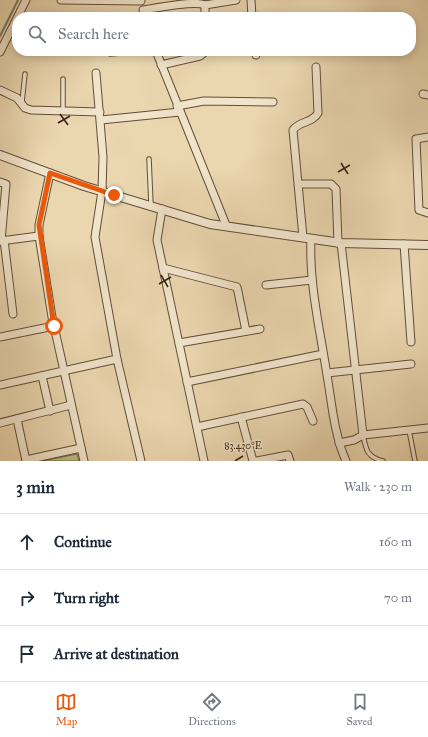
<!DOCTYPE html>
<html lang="en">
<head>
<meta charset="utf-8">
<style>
  body { margin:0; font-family:"IM FELL Great Primer",serif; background:#f2f2f3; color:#1f2937 }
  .stop { position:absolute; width:12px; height:12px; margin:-9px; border:3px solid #ea580c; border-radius:50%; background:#fff }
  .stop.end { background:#ea580c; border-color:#fff; box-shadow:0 1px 4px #0008 }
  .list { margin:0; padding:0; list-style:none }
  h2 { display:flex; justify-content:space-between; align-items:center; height:52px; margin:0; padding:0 16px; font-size:17px }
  h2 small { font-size:13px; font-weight:400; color:#747a83 }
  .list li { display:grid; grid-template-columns:26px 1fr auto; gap:12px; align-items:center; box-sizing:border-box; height:56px; padding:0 16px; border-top:1px solid #e0e1e3 }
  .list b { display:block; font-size:15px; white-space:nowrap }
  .list em { font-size:13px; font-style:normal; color:#747a83 }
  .icon { flex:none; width:22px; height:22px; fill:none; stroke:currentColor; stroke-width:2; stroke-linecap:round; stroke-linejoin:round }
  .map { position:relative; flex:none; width:428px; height:461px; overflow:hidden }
  .search { position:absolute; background:#fff; box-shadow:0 2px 10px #0003; left:12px; right:12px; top:12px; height:44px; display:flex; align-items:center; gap:10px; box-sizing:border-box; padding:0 14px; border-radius:16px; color:#747a83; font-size:15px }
  .sheet { height:220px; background:#fff }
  nav { display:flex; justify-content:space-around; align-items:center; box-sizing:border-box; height:56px; border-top:1px solid #e0e1e3; background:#fff; font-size:11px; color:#747a83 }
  nav a { display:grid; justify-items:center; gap:2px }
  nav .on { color:#ea580c }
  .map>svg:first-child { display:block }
  .park { fill:url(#park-tufts); stroke:#786e4b }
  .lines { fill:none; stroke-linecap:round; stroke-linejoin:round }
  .stream { stroke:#707c6e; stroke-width:2 }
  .service-casing { stroke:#624e37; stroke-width:5.5 }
  .minor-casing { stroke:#624e37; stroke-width:9 }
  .tertiary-casing { stroke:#624e37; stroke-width:10 }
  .service { stroke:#f1e4cb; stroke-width:3.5 }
  .minor { stroke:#f1e4cb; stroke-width:7 }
  .tertiary { stroke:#f1e4cb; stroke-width:8 }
  .route { stroke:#ea580c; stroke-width:5 }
  .ticks { fill:none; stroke:#35200f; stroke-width:1.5 }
  .ticks-label { font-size:10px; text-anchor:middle; fill:#35200f; stroke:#f1e4cb; stroke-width:3; stroke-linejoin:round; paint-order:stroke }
</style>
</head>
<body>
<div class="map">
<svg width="428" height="461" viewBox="0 0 428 461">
  <defs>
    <pattern id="park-tufts" width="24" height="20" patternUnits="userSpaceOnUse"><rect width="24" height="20" fill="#bcbc87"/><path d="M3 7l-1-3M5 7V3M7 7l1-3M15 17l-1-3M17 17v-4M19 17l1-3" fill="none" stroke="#a2a173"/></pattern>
  </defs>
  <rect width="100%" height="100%" fill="#ead6af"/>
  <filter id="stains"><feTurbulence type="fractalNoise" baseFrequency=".005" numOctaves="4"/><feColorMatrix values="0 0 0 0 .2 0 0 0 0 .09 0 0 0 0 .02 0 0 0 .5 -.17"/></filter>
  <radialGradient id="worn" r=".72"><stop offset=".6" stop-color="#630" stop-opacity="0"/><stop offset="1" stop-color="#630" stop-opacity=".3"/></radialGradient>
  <path class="park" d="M77,454L79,461H43Z"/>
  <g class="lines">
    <path class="stream" d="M0,36L18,0"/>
    <defs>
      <g id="service">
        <path d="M110,54L143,51"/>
        <path d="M63,79V111"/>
        <path d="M22,102L25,74"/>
        <path d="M149,159L151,205"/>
        <path d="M409,430L415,461"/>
        <path d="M363,435C366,450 367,457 383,461"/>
      </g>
      <g id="minor">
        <path d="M61,0L141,1"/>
        <path d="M251,0L252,17"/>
        <path d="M143,10C156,8 195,0 205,5"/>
        <path d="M205,17V5L236,0"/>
        <path d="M156,51L226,225"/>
        <path d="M256,51V55"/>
        <path d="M0,52L26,0"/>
        <path d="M161,65L200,56L206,51"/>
        <path d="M96,73L103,157L102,191L95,237L117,359L141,461"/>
        <path d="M0,90L17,98L25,108L31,110L100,112"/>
        <path d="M423,94L428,95"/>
        <path d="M177,106L204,101L273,102"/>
        <path d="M101,120L180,112"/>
        <path d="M428,137L416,139L419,210L428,213"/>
        <path d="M50,173L39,225V236L52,317L84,461"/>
        <path d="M0,182L6,184L1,241"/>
        <path d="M299,184H331L336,189L338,243"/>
        <path d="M162,209L157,240L204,461"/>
        <path d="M303,237L293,130C299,121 313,123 318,113L316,67"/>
        <path d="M311,239C309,284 320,330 327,375C332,404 334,434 346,461"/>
        <path d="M4,240L13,314"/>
        <path d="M0,241L39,236"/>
        <path d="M341,243L363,435L428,428"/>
        <path d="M404,244L411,342"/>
        <path d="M163,268L237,287L246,331"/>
        <path d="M266,285L312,280"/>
        <path d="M0,337L54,326"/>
        <path d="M179,343L260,329"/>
        <path d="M327,373L411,364"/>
        <path d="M42,376L50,411"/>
        <path d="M187,382L323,354"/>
        <path d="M0,385L117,359"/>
        <path d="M241,417L253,461"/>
        <path d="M17,419L26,461"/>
        <path d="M0,423L71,405"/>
        <path d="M197,427L303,404L307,407L313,421"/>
        <path d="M339,443L354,440L363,435"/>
        <path d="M26,460L81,448"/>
        <path d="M257,461L288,455L290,461"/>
      </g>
      <path id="tertiary" d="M0,155L84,186L210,224L341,243L428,245"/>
    </defs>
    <use href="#service" class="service-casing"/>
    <use href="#minor" class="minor-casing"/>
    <use href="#tertiary" class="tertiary-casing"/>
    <use href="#service" class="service"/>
    <use href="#minor" class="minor"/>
    <use href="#tertiary" class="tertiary"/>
  </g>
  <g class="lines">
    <path class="route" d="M54,326L39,225L50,173L114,195"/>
  </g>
  <path class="ticks" d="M60,114L68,125M58,123L70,116M341,163L348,174M338,172L350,165M161,275L168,287M159,284L171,277M235,461L243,456"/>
  <g class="ticks-label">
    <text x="243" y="449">83.430°E</text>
  </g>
  <rect width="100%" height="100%" filter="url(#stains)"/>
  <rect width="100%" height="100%" fill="url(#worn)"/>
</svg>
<div class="stop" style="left:54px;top:326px"></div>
<div class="stop end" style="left:114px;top:195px"></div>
<div class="search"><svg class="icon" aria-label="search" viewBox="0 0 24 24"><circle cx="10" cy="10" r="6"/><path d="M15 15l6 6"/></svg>Search here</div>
</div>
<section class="sheet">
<h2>3 min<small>Walk · 230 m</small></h2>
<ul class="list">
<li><svg class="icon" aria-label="ahead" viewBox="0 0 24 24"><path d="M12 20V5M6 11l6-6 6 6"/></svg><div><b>Continue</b></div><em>160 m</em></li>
<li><svg class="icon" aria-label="right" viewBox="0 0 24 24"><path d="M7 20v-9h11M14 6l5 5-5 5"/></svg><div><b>Turn right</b></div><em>70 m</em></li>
<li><svg class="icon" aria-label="arrive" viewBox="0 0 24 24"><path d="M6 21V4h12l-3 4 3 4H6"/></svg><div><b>Arrive at destination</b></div></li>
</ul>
</section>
<nav>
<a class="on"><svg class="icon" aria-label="map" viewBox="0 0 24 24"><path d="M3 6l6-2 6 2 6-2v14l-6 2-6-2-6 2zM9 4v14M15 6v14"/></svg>Map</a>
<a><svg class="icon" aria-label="directions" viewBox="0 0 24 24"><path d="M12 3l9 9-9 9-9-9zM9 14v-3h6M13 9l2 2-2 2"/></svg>Directions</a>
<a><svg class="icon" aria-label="saved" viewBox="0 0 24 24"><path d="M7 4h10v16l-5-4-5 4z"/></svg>Saved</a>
</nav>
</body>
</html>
